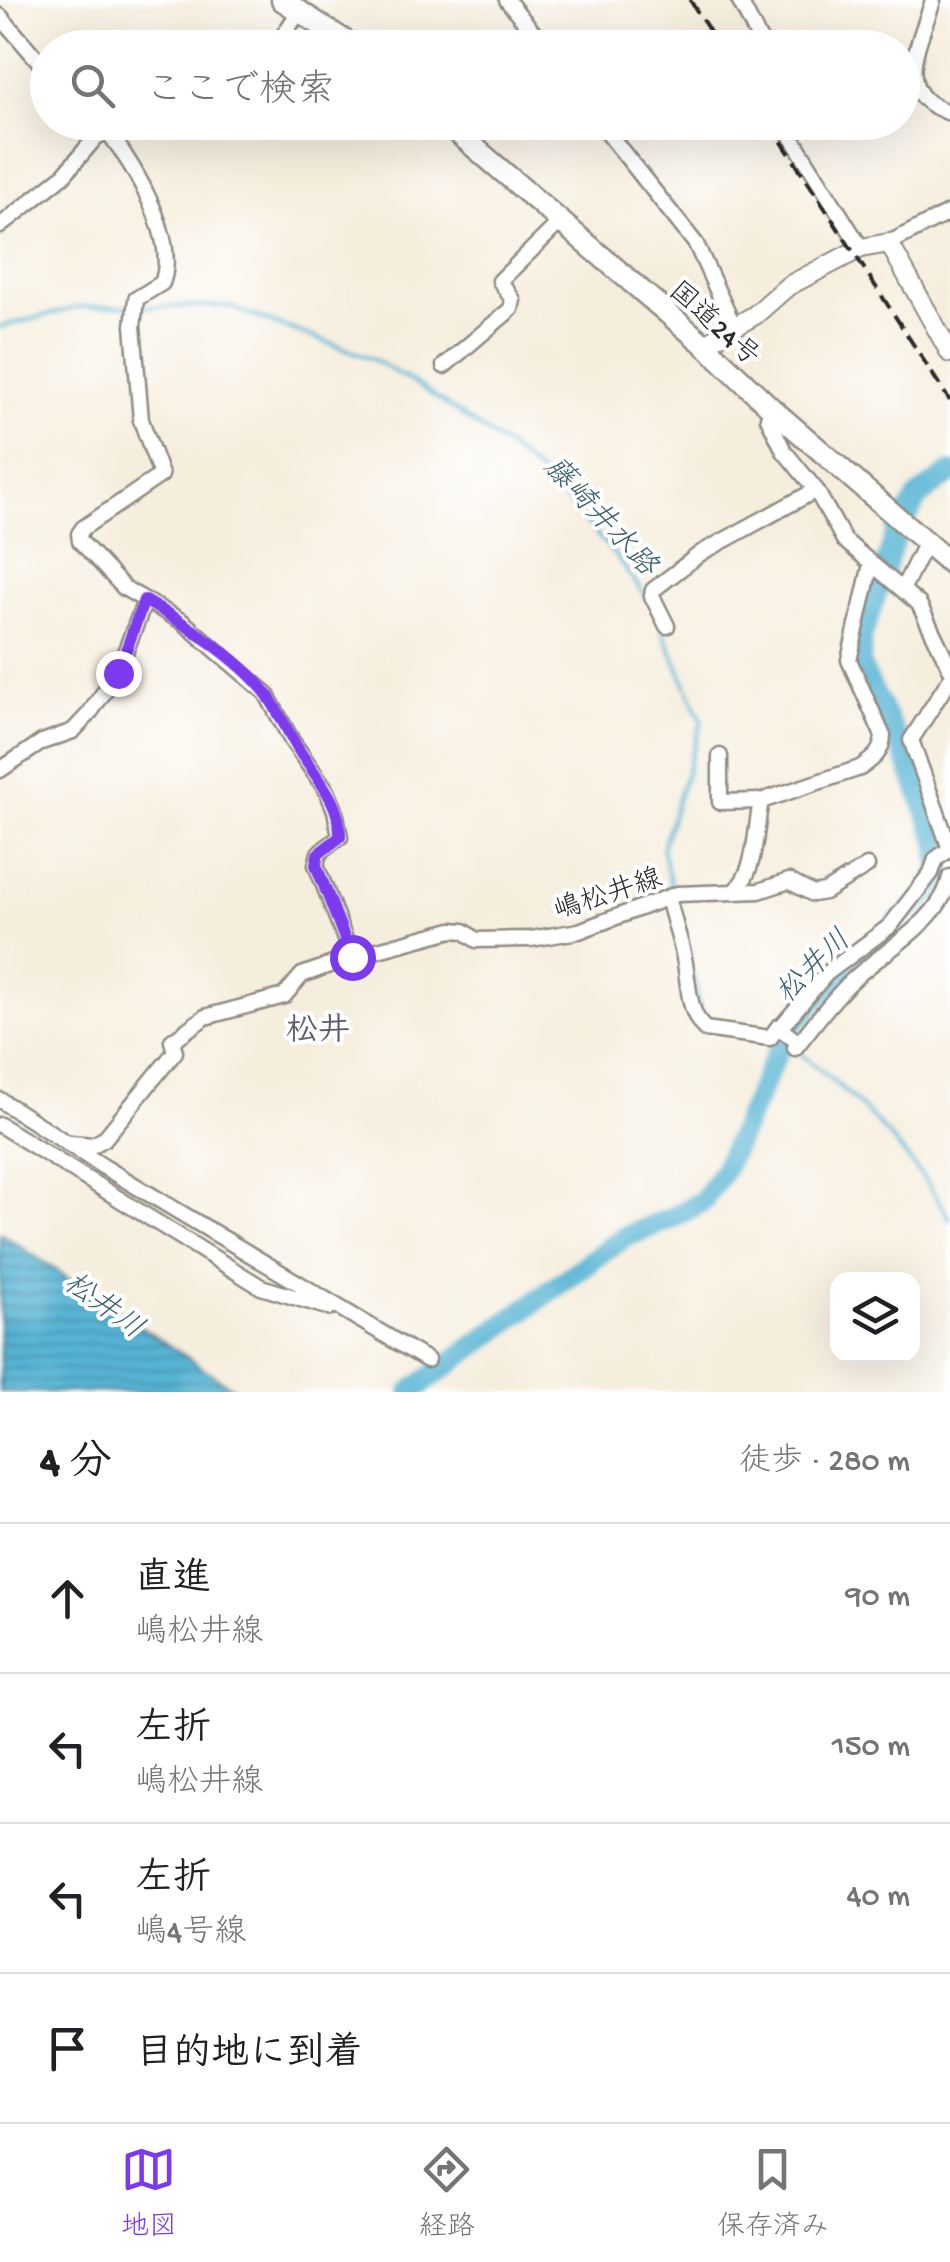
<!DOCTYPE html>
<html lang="ja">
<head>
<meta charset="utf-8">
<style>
  body { margin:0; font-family:"Gochi Hand","Klee One",sans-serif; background:#f6f6f6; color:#202124 }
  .controls { position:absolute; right:30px; bottom:30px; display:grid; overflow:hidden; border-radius:20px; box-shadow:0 10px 40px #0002 }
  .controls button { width:90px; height:90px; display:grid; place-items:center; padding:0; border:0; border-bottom:2px solid #e0e0e0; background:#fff; color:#202124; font:50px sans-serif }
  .stop { position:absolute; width:30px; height:30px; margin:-22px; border:8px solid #7c3aed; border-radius:50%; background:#fff }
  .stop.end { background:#7c3aed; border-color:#fff; box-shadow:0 2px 10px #0008 }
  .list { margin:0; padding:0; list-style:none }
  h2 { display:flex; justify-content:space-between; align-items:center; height:130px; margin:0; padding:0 40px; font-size:42px }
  h2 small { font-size:32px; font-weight:400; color:#757577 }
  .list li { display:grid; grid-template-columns:65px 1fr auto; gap:30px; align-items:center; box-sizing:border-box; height:150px; padding:0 40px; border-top:2px solid #e0e0e0 }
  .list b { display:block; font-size:38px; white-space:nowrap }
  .list p { margin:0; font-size:32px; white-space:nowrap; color:#757577 }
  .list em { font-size:32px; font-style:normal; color:#757577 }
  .icon { flex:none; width:55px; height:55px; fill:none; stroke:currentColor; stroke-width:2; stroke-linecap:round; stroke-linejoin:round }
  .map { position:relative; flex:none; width:950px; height:1392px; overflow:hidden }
  .search { position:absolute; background:#fff; box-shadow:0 10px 40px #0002; left:30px; right:30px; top:30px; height:110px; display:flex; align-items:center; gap:25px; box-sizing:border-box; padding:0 35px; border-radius:55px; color:#757577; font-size:38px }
  .sheet { height:730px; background:#fff }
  nav { display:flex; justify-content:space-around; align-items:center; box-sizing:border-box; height:140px; border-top:2px solid #e0e0e0; background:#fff; font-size:28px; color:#757577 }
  nav a { display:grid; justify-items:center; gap:5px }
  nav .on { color:#7c3aed }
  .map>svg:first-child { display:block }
  .water { fill:url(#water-rules); stroke:#407080; stroke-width:2.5 }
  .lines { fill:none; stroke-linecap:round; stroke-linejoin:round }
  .stream { stroke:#56b4d4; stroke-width:4 }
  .river { stroke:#56b4d4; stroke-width:22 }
  .minor-casing { stroke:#908c84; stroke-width:19 }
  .major-casing { stroke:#908c84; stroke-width:22 }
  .highway-casing { stroke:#908c84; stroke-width:25 }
  .minor { stroke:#fff; stroke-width:14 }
  .major { stroke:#fff; stroke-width:18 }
  .highway { stroke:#fff; stroke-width:20 }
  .rail { stroke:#2b2b2b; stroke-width:4; stroke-dasharray:15 8; stroke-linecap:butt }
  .route { stroke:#7c3aed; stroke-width:12 }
  .labels { text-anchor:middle; stroke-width:8; stroke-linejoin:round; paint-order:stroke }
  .street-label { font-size:28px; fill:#2b2b2b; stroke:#fff }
  .water-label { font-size:30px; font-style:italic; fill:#3c626f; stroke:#fff }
  .quarter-label { font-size:32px; font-weight:bold; fill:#605c6d; stroke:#fff }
</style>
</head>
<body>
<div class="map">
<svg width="950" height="1392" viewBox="0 0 950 1392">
  <defs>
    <pattern id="water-rules" width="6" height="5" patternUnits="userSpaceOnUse" patternTransform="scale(2.5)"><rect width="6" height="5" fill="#56b4d4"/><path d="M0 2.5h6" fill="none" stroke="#4793ac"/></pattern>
  </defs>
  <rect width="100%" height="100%" fill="#fff"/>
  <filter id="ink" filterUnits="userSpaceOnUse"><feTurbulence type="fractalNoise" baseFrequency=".01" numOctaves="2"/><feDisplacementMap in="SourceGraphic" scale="20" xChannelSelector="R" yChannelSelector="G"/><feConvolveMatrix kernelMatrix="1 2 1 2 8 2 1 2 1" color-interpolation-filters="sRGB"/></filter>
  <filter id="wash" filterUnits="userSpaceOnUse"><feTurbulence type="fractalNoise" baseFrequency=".0048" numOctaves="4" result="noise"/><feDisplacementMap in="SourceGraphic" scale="40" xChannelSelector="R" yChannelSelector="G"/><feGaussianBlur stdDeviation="2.25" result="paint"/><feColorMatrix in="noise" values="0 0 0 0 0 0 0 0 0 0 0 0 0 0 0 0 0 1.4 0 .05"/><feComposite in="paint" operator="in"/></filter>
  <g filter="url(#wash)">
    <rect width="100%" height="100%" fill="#f6eedd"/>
    <path class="water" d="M0,1233L239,1392H0Z"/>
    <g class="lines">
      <g class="stream">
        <path d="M139,307L227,306L371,358L422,388L506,446L549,481L615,555L647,598"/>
        <path d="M0,327L80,307L130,306"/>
        <path d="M662,629L702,722L662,849L673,893"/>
        <path d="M693,975L700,1010"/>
        <path d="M741,1027L766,1029"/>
        <path d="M801,1054C861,1101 911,1153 950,1219"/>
      </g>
      <path class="river" d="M411,1392L624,1237L672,1218L703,1201L724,1169L788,1029L829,984L927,896L940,873L938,840L905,755L860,666L861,638L897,532L918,497L950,473"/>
    </g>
  </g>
  <g filter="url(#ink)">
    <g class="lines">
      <defs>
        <g id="minor">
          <path d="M507,0L546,48"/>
          <path d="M739,0L764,48"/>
          <path d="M933,0C926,28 896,78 928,102C934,107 943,110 950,113"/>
          <path d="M0,16L48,72"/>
          <path d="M275,48L300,10"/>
          <path d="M86,122L96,133L105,130L109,133C134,166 179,240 162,283L136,299L133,326L141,420L161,475L83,528L79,534L80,541L124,588L183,622L266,693L292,741L327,791L335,810L340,837L319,853L316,865L352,957L452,930L464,931L476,940L531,939L579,931L677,894L733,892C757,874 755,828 761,801L860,768C873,759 882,753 883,736L849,660L871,564"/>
          <path d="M599,122L696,244L734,327"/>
          <path d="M782,122L861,248"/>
          <path d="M0,226L63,176L96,137L126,122"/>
          <path d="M889,243L950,212"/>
          <path d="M444,366L511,309L513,300L500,281L559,223"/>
          <path d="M771,408L768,418L784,451L816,490L844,540L919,604L950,668"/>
          <path d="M903,588L926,542"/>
          <path d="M667,626L652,596L653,590L701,553L816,490"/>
          <path d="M950,679L911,740L950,849"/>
          <path d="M720,756V802L761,801"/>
          <path d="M0,770L42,742L73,731L89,714L117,673L145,601"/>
          <path d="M734,892L759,891L789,881L813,894L825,892L867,866"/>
          <path d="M668,898C673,916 678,934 683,953C689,977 686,1011 705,1029L770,1038L778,1027L799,1043"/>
          <path d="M780,1028L826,974L890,926L931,873L936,859L950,849"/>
          <path d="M795,1048C814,1024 833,998 856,977C886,949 942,920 950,877"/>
          <path d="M0,1100L104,1167L427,1360"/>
          <path d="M0,1125L261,1287L330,1308"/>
          <path d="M70,1143L93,1145L104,1139L175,1052L172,1041L205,1017L284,996L302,975L352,957"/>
        </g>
        <path id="major" d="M707,347L715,338L755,315L788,286L861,248L889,243L950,353"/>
        <g id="highway">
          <path d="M282,0L356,48"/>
          <path d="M445,122L707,347L771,408L950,563"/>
        </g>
      </defs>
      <use href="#minor" class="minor-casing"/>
      <use href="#major" class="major-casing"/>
      <use href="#highway" class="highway-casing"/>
      <use href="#minor" class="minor"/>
      <use href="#major" class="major"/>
      <use href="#highway" class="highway"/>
      <g class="rail">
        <path d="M690,0L720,48"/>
        <path d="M769,122L950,401"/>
      </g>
    </g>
  </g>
  <g class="lines" filter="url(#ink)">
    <path class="route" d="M118,673L144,600C183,622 240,659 267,694C280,713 289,736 302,755C319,780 341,804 340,837L318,854L316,865L352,957"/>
  </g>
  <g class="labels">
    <g class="street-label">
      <text transform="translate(716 322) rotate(42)" y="10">国道24号</text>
      <text transform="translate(607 892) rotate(-18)" y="10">嶋松井線</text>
    </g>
    <g class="water-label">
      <text transform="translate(602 515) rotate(47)" y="10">藤崎井水路</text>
      <text transform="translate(812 965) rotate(-44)" y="10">松井川</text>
      <text transform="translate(105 1304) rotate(36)" y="10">松井川</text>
    </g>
    <g class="quarter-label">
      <text x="318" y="1039">松井</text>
    </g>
  </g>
</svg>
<div class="controls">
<button><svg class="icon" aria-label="layers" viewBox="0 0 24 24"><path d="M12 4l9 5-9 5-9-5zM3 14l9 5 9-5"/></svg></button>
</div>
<div class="stop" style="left:352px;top:957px"></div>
<div class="stop end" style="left:118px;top:673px"></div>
<div class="search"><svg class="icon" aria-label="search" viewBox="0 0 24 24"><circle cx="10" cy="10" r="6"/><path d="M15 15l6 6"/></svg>ここで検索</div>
</div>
<section class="sheet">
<h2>4 分<small>徒歩 · 280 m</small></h2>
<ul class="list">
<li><svg class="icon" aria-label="ahead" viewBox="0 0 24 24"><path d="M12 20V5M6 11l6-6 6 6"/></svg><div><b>直進</b><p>嶋松井線</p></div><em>90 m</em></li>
<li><svg class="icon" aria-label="left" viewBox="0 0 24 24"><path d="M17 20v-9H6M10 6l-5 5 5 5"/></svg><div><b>左折</b><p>嶋松井線</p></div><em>150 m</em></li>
<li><svg class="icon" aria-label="left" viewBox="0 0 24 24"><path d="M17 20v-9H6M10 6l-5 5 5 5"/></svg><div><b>左折</b><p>嶋4号線</p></div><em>40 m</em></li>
<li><svg class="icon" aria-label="arrive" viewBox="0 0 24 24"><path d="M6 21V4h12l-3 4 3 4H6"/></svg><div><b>目的地に到着</b></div></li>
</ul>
</section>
<nav>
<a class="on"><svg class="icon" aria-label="map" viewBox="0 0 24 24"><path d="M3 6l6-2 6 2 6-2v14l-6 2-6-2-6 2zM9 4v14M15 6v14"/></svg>地図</a>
<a><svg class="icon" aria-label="directions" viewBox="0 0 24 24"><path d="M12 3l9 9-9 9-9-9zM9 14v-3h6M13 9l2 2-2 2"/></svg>経路</a>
<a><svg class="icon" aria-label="saved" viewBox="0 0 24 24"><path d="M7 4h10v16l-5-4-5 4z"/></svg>保存済み</a>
</nav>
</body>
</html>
